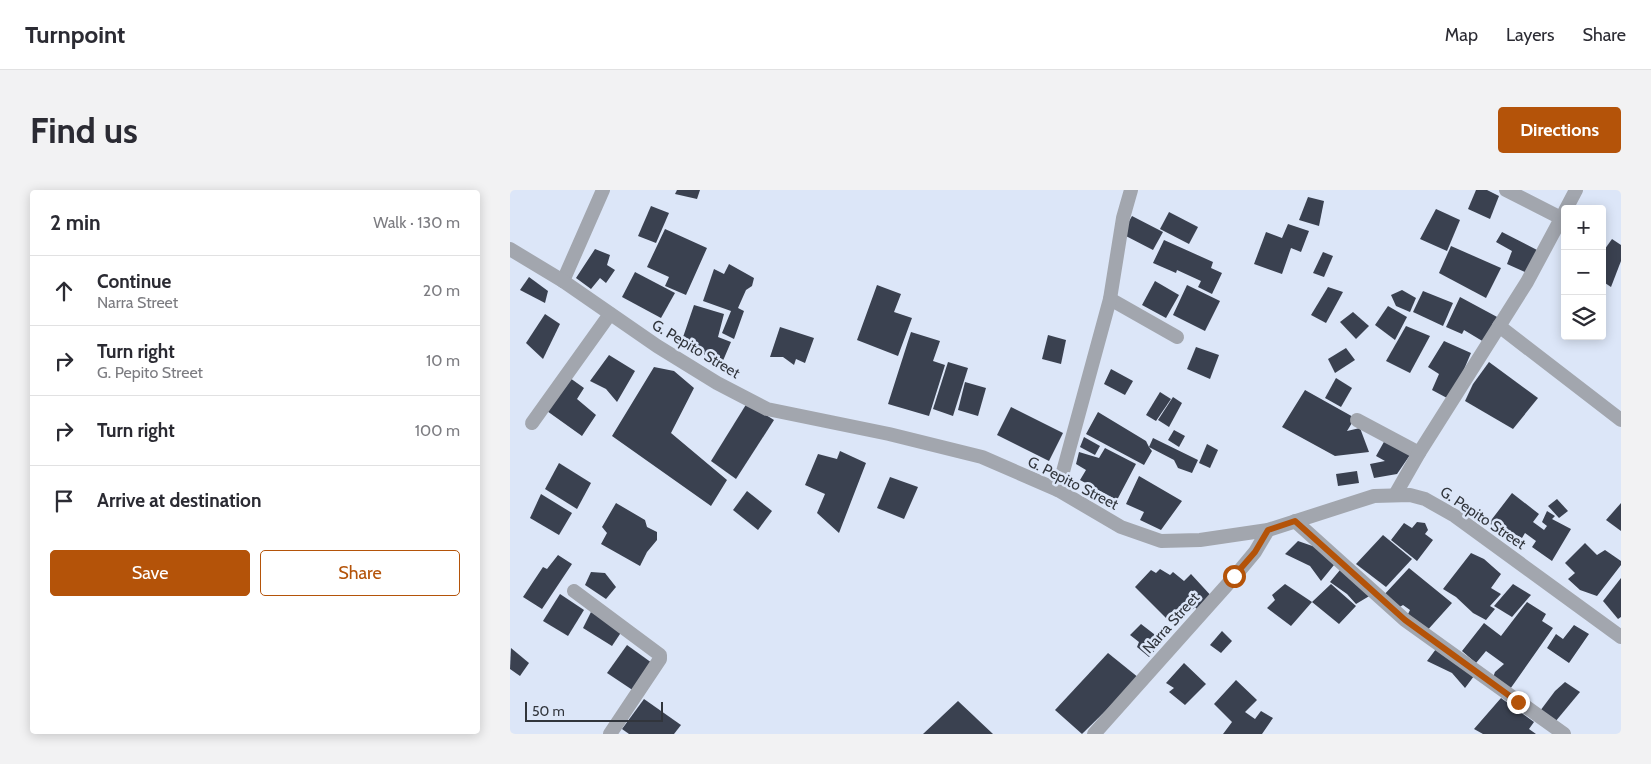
<!DOCTYPE html>
<html lang="en">
<head>
<meta charset="utf-8">
<style>
  body { margin:0; font-family:Cabin,sans-serif; background:#f2f2f3; color:#2b2b33 }
  .controls { position:absolute; right:15px; top:15px; display:grid; overflow:hidden; border-radius:5px; box-shadow:0 2px 12px #0003 }
  .controls button { width:45px; height:45px; display:grid; place-items:center; padding:0; border:0; border-bottom:1px solid #e1e1e2; background:#fff; color:#2b2b33; font:25px sans-serif }
  .scale { position:absolute; left:15px; bottom:12px; width:138px; box-sizing:border-box; padding-left:5px; border:2px solid #31353c; border-top:0; font-size:14px; line-height:18px; white-space:nowrap; color:#31353c; -webkit-text-stroke:4px #dce6f8; paint-order:stroke }
  .stop { position:absolute; width:15px; height:15px; margin:-11px; border:4px solid #b45309; border-radius:50%; background:#fff }
  .stop.end { background:#b45309; border-color:#fff; box-shadow:0 1px 5px #0008 }
  .list { margin:0; padding:0; list-style:none }
  h2 { display:flex; justify-content:space-between; align-items:center; height:65px; margin:0; padding:0 20px; font-size:21px }
  h2 small { font-size:16px; font-weight:400; color:#7c7c81 }
  .list li { display:grid; grid-template-columns:32px 1fr auto; gap:15px; align-items:center; box-sizing:border-box; height:70px; padding:0 20px; border-top:1px solid #e1e1e2 }
  .list b { display:block; font-size:19px; white-space:nowrap }
  .list p { margin:0; font-size:16px; white-space:nowrap; color:#7c7c81 }
  .list em { font-size:16px; font-style:normal; color:#7c7c81 }
  .actions { display:flex; gap:10px; padding:15px 20px }
  .actions a { flex:1; padding:11px 0; border:1px solid #b45309; border-radius:5px; text-align:center; font-size:18px; color:#b45309 }
  .actions .main { background:#b45309; color:#fff }
  .icon { flex:none; width:28px; height:28px; fill:none; stroke:currentColor; stroke-width:2; stroke-linecap:round; stroke-linejoin:round }
  .map { position:relative; flex:none; width:1111px; height:544px; overflow:hidden; border-radius:5px }
  header { display:flex; align-items:center; gap:30px; box-sizing:border-box; height:70px; padding:0 25px; background:#fff; border-bottom:1px solid #e1e1e2 }
  header strong { font-size:24px }
  nav { display:flex; gap:28px; margin-inline-start:auto; font-size:18px }
  .intro { display:flex; align-items:center; justify-content:space-between; box-sizing:border-box; height:120px; padding:0 30px }
  h1 { margin:0; font-size:35px }
  .button { padding:12px 22px; border-radius:5px; background:#b45309; color:#fff; font-size:18px; font-weight:700 }
  main { display:flex; gap:30px; padding:0 30px }
  aside { flex:1; background:#fff; border-radius:5px; box-shadow:0 2px 12px #0003 }
  .map>svg:first-child { display:block }
  .building { fill:#3a4150 }
  .lines { fill:none; stroke-linecap:round; stroke-linejoin:round }
  .minor { stroke:#a2a6ae; stroke-width:14 }
  .tertiary { stroke:#a2a6ae; stroke-width:14 }
  .route { stroke:#b45309; stroke-width:6 }
  .labels { text-anchor:middle; stroke-width:5; stroke-linejoin:round; paint-order:stroke }
  .street-label { font-size:15px; fill:#31353c; stroke:#dce6f8 }
</style>
</head>
<body>
<header>
<strong>Turnpoint</strong>
<nav><a>Map</a><a>Layers</a><a>Share</a></nav>
</header>
<div class="intro"><h1>Find us</h1><a class="button">Directions</a></div>
<main>
<aside>
<h2>2 min<small>Walk · 130 m</small></h2>
<ul class="list">
<li><svg class="icon" aria-label="ahead" viewBox="0 0 24 24"><path d="M12 20V5M6 11l6-6 6 6"/></svg><div><b>Continue</b><p>Narra Street</p></div><em>20 m</em></li>
<li><svg class="icon" aria-label="right" viewBox="0 0 24 24"><path d="M7 20v-9h11M14 6l5 5-5 5"/></svg><div><b>Turn right</b><p>G. Pepito Street</p></div><em>10 m</em></li>
<li><svg class="icon" aria-label="right" viewBox="0 0 24 24"><path d="M7 20v-9h11M14 6l5 5-5 5"/></svg><div><b>Turn right</b></div><em>100 m</em></li>
<li><svg class="icon" aria-label="arrive" viewBox="0 0 24 24"><path d="M6 21V4h12l-3 4 3 4H6"/></svg><div><b>Arrive at destination</b></div></li>
</ul>
<div class="actions"><a class="main">Save</a><a>Share</a></div>
</aside>
<div class="map">
<svg width="1111" height="544" viewBox="0 0 1111 544">
  <rect width="100%" height="100%" fill="#dce6f8"/>
  <g class="building">
    <path d="M167,0H190L187,9L165,4Z"/>
    <path d="M966,0H977L989,6L980,29L958,19Z"/>
    <path d="M798,7L814,11L809,36L789,30Z"/>
    <path d="M141,16L159,23L146,53L128,46Z"/>
    <path d="M926,19L950,30L937,61L910,49Z"/>
    <path d="M659,22L688,37L679,54L650,39Z"/>
    <path d="M622,26L653,42L643,60L612,44Z"/>
    <path d="M778,34L799,41L791,62L781,58L772,84L744,74L756,42L772,48Z"/>
    <path d="M155,39L197,58L176,105L155,96L159,87L137,77Z"/>
    <path d="M992,42L1029,61L1017,83L997,74L1002,61L986,52Z"/>
    <path d="M1102,49L1111,55V71L1101,97L1092,91V63Z"/>
    <path d="M654,50L703,72L701,78L712,83L702,104L688,97L691,91L667,80L666,83L643,73Z"/>
    <path d="M941,56L991,78L976,108L929,83Z"/>
    <path d="M85,59L100,65L97,75L105,80L96,93L90,88L81,99L66,88Z"/>
    <path d="M813,62L823,66L814,87L803,83Z"/>
    <path d="M219,74L244,88L242,96L236,100L228,118L234,121L224,149L212,143L221,121L193,111L204,79L214,84Z"/>
    <path d="M125,82L165,103L151,128L112,107Z"/>
    <path d="M19,87L38,101L35,113L10,100Z"/>
    <path d="M645,91L669,105L656,128L632,115Z"/>
    <path d="M367,95L391,104L384,122L402,128L388,166L347,150Z"/>
    <path d="M677,95L710,111L695,141L663,125Z"/>
    <path d="M818,97L833,102L816,133L801,125Z"/>
    <path d="M892,100L906,108L900,122L886,116L881,105Z"/>
    <path d="M913,101L943,113L933,136L903,122Z"/>
    <path d="M950,107L989,128L974,152L954,140L952,144L936,137Z"/>
    <path d="M184,115L214,124L208,147L221,152L212,173L171,153Z"/>
    <path d="M878,116L897,127L885,150L865,135Z"/>
    <path d="M843,122L859,136L846,149L830,132Z"/>
    <path d="M35,124L50,134L33,169L16,153Z"/>
    <path d="M896,136L920,146L900,183L876,171Z"/>
    <path d="M270,137L304,148L295,173L286,169L284,175L273,167H260Z"/>
    <path d="M401,142L430,151L423,171L435,175L419,226L378,214Z"/>
    <path d="M538,145L556,150L551,174L532,169Z"/>
    <path d="M934,151L961,163L949,191L937,208L922,200L929,184L918,177Z"/>
    <path d="M686,157L709,165L700,189L677,179Z"/>
    <path d="M836,158L845,170L825,183L818,169Z"/>
    <path d="M99,165L125,181L107,212L96,199L80,191Z"/>
    <path d="M438,172L458,178L443,226L423,219Z"/>
    <path d="M979,172L1028,208L1003,239L955,211L963,194Z"/>
    <path d="M144,177L164,181L184,198L161,243L217,290L201,316L102,246Z"/>
    <path d="M601,179L623,191L615,205L594,194Z"/>
    <path d="M60,188L74,198L67,209L86,225L72,246L37,221Z"/>
    <path d="M826,188L842,198L831,217L815,208Z"/>
    <path d="M455,192L476,198L468,226L448,220Z"/>
    <path d="M795,200L845,228L837,241L850,238L859,262L825,266L772,237Z"/>
    <path d="M650,202L661,209L646,231L636,225Z"/>
    <path d="M663,207L672,213L659,237L648,230Z"/>
    <path d="M237,213L264,230L226,289L201,271Z"/>
    <path d="M501,217L553,243L539,271L487,245Z"/>
    <path d="M588,222L636,251L639,257L643,248L688,270L682,283L668,278L664,270L639,257L642,261L634,275L576,244Z"/>
    <path d="M664,240L675,246L669,257L658,250Z"/>
    <path d="M574,247L590,256L585,265L570,257Z"/>
    <path d="M875,250L900,265L887,284L864,288L860,274L875,271L866,266Z"/>
    <path d="M697,254L708,260L700,278L689,273Z"/>
    <path d="M595,258L626,274L607,310L570,290L576,280L566,274L569,262L589,268Z"/>
    <path d="M330,261L356,273L329,343L307,323L315,304L295,295L308,264L327,269Z"/>
    <path d="M49,273L81,293L67,319L35,299Z"/>
    <path d="M847,281L849,293L828,296L826,284Z"/>
    <path d="M629,286L672,311L651,340L630,330L634,322L616,314Z"/>
    <path d="M380,287L408,297L394,329L367,318Z"/>
    <path d="M237,301L262,321L248,340L223,320Z"/>
    <path d="M1002,303L1029,324L1023,332L1034,340L1037,336L1032,332L1037,321L1045,326L1042,329L1061,339L1042,371L1022,357L1026,351L1015,343L1012,348L997,340L993,344L979,333Z"/>
    <path d="M31,304L62,323L49,345L20,328Z"/>
    <path d="M1047,309L1058,321L1049,328L1038,316Z"/>
    <path d="M106,313L135,330L137,337L147,342V350L137,362L130,376L91,354L97,343L92,337Z"/>
    <path d="M1111,313V341L1096,330Z"/>
    <path d="M907,332L915,333L918,340L915,344L923,350L907,371L881,350L894,333L902,338Z"/>
    <path d="M873,345L902,369L876,397L846,374Z"/>
    <path d="M788,351L811,359L824,375L811,391L800,376L775,364Z"/>
    <path d="M1075,353L1087,365L1095,360L1111,371V375L1087,406L1070,400L1058,389L1065,383L1055,373Z"/>
    <path d="M961,363L974,369L991,384L981,398L991,404L980,416L985,419L976,430L963,423L946,407L933,399Z"/>
    <path d="M48,365L62,374L32,419L13,407L33,377L37,379Z"/>
    <path d="M899,378L942,413L914,444L897,426L900,420L893,415L888,418L872,407Z"/>
    <path d="M650,379L660,385L663,382L674,391L681,384L704,409L690,422L685,417L664,436L625,397L641,380L646,383Z"/>
    <path d="M830,380L861,405L846,414L837,404L820,392Z"/>
    <path d="M81,382L95,383L106,397L96,409L75,395Z"/>
    <path d="M1111,388V427L1108,429L1093,411Z"/>
    <path d="M775,394L802,412L821,394L846,416L829,434L802,412L781,436L757,418L765,410L762,405Z"/>
    <path d="M1003,394L1021,405L1002,427L984,416Z"/>
    <path d="M50,404L74,420L58,446L33,431Z"/>
    <path d="M1017,412L1036,424L1032,431L1043,438L998,502L982,490L985,482L994,474L976,461L966,473L952,461L974,433L991,446Z"/>
    <path d="M81,422L112,441L102,456L73,438Z"/>
    <path d="M631,434L653,451L639,467L627,457L629,452L620,445Z"/>
    <path d="M1064,435L1079,444L1059,473L1037,458L1046,444L1053,449Z"/>
    <path d="M712,441L722,451L711,463L700,455Z"/>
    <path d="M117,455L142,473L124,501L97,483Z"/>
    <path d="M1,458L19,473L10,486L0,479Z"/>
    <path d="M926,459L964,486L955,498L942,483L917,471Z"/>
    <path d="M598,463L629,488L572,544L545,520Z"/>
    <path d="M674,473L696,494L675,515L659,502L664,498L656,493Z"/>
    <path d="M726,490L747,510L735,522L745,529L751,521L763,528L752,544H713L722,532L704,514Z"/>
    <path d="M1055,492L1070,502L1045,532L1030,521L1045,501Z"/>
    <path d="M991,508L1024,532L1019,539L1026,544H973L964,539Z"/>
    <path d="M134,509L171,535L164,544H119L112,539Z"/>
    <path d="M448,511L483,544H413Z"/>
  </g>
  <g class="lines">
    <g class="minor">
      <path d="M996,0L1051,28"/>
      <path d="M1056,19L1066,0"/>
      <path d="M53,91L93,0"/>
      <path d="M600,109L667,147"/>
      <path d="M989,136L1111,230"/>
      <path d="M847,230L909,263"/>
      <path d="M22,233L100,124"/>
      <path d="M548,300L600,109L613,28L621,0"/>
      <path d="M885,305L909,263L1017,92L1055,21"/>
      <path d="M785,331L895,430L1054,544"/>
      <path d="M64,401L150,465V469L100,544"/>
    </g>
    <g class="tertiary">
      <path d="M0,59L53,91L147,156L207,193L257,219L379,244L472,267L548,300L611,337L651,351L690,350L758,340L864,306L900,305L915,309L945,326L1111,447"/>
      <path d="M584,544L725,386L745,362L758,340"/>
    </g>
  </g>
  <g class="lines">
    <path class="route" d="M724,386L745,362L758,340L785,331L895,430L1008,512"/>
  </g>
  <g class="labels">
    <g class="street-label">
      <text transform="translate(186 159) rotate(31)" y="5">G. Pepito Street</text>
      <text transform="translate(563 293) rotate(27)" y="5">G. Pepito Street</text>
      <text transform="translate(973 328) rotate(34)" y="5">G. Pepito Street</text>
      <text transform="translate(661 433) rotate(-48)" y="5">Narra Street</text>
    </g>
  </g>
</svg>
<div class="controls">
<button>+</button>
<button>−</button>
<button><svg class="icon" aria-label="layers" viewBox="0 0 24 24"><path d="M12 4l9 5-9 5-9-5zM3 14l9 5 9-5"/></svg></button>
</div>
<div class="scale">50 m</div>
<div class="stop" style="left:724px;top:386px"></div>
<div class="stop end" style="left:1008px;top:512px"></div>
</div>
</main>
</body>
</html>
